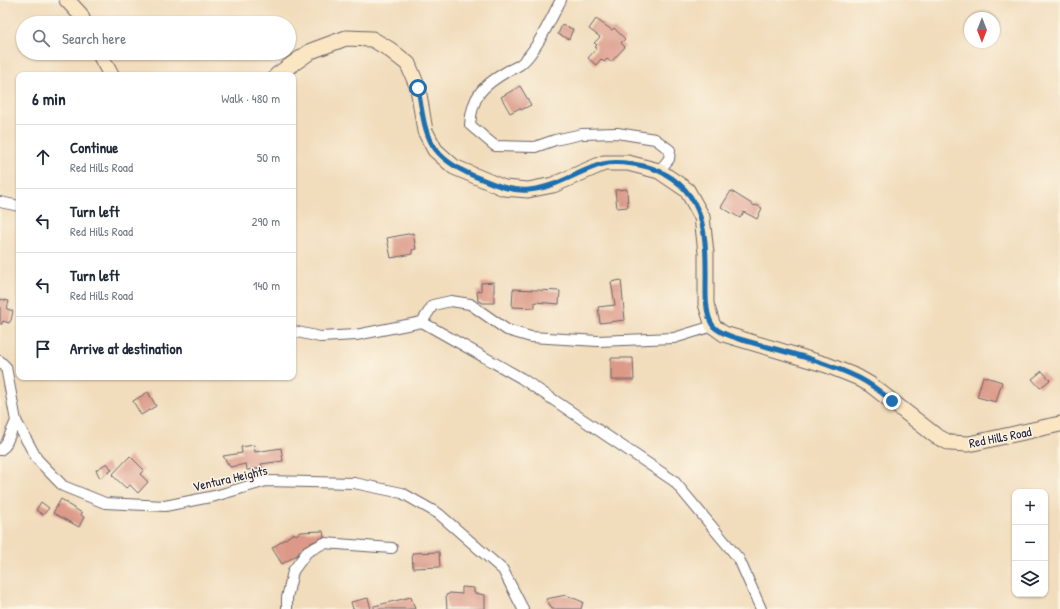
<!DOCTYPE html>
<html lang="en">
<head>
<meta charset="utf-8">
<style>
  body { margin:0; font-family:"Patrick Hand",sans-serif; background:#f2f2f3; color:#1f2937 }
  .controls { position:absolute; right:12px; bottom:12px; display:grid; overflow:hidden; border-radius:8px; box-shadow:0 1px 3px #0004 }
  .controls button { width:36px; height:36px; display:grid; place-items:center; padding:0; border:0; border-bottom:1px solid #e0e1e3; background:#fff; color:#1f2937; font:20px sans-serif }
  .compass { position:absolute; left:964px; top:12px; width:36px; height:36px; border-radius:50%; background:#fff; box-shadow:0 1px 3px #0004; rotate:180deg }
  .stop { position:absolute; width:12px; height:12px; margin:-9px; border:3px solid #1f6fb2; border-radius:50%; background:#fff }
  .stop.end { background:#1f6fb2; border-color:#fff; box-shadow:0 1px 4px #0008 }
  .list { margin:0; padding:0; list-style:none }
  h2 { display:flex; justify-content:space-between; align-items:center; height:52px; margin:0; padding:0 16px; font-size:17px }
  h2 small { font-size:13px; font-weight:400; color:#747a83 }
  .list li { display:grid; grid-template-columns:26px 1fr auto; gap:12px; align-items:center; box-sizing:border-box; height:64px; padding:0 16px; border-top:1px solid #e0e1e3 }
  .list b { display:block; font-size:15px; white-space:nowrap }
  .list p { margin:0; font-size:13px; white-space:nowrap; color:#747a83 }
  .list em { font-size:13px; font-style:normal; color:#747a83 }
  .icon { flex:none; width:22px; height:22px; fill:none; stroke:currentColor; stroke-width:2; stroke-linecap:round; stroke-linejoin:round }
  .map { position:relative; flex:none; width:1060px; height:609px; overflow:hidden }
  .search { position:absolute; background:#fff; box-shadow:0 1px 3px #0004; left:16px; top:16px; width:280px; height:44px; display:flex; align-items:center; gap:10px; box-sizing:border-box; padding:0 14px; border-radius:22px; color:#747a83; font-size:15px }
  .panel { position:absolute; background:#fff; box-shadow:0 1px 3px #0004; left:16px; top:72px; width:280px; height:308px; border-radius:8px }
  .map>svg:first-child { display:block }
  .building { fill:#dc9988 }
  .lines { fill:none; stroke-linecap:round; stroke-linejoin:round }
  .street-casing { stroke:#6a6368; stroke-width:12 }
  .secondary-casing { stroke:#6a6368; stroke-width:17 }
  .street { stroke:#fff; stroke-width:10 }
  .secondary { stroke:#fbe6c4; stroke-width:15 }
  .route { stroke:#1f6fb2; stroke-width:5 }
  .labels { text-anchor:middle; stroke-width:3; stroke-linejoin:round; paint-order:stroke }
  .street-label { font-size:13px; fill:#22223b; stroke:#fcf5e5 }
</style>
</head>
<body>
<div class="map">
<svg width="1060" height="609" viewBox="0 0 1060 609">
  <rect width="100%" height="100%" fill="#fcf5e5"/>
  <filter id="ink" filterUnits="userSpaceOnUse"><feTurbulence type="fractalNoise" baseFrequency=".025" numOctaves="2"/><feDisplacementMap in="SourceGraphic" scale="8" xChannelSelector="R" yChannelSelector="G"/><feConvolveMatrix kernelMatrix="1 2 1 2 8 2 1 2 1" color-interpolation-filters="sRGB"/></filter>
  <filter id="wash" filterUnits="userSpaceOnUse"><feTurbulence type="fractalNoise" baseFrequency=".012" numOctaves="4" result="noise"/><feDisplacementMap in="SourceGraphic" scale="16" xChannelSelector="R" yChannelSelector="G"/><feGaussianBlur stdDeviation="0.9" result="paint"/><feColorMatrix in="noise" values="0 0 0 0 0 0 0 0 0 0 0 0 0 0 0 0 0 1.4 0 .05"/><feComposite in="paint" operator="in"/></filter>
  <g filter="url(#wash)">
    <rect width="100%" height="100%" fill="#f1dcbb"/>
    <g id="blocks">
      <g class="building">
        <path d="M596,19L612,30L614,28L625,39L621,43L625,47L611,62L607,59L604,62L601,59L596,65L588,58L597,48L595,47L597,45L594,43L600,37L589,29Z"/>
        <path d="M562,25L573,29L569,39L558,34Z"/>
        <path d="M520,86L531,105L521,110L520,108L510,113L501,97Z"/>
        <path d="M627,189L628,207L617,208L615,190Z"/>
        <path d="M731,191L755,206L756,205L762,208L757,219L744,212L740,218L721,207Z"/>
        <path d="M413,233L416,249L412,250V254L391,258L387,238Z"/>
        <path d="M621,280L625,320L600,323L598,307L615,305L611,282Z"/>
        <path d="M494,282V303H482V302L478,301L477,291H481V283Z"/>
        <path d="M513,289L560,291L559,304L535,302V308L512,307Z"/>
        <path d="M0,299L9,301L7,309L13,311L11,320L9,323L3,321L2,324H0Z"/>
        <path d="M611,358H633L634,380H611Z"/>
        <path d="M1042,371L1050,380L1040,388L1032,379Z"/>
        <path d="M983,376L1002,382L996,402L977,397Z"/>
        <path d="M148,392L156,406L141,415L133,401Z"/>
        <path d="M254,445L255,452L281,448L283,461L261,464L262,468L247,470L246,464L230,467L223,456L242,453L241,447Z"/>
        <path d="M130,456L144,470L140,474L148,482L138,493L130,485L126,488L112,475Z"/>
        <path d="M107,463L112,470L100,478L96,470Z"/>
        <path d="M61,499L68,503L67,504L82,513L81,515L84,517L79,527L53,513Z"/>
        <path d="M41,502L49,508L43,515L36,510Z"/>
        <path d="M323,531L324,537L304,546L297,555L282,564L272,548L294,533L296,535L300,532Z"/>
        <path d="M439,552L440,567L413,568L412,553Z"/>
        <path d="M462,587L474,588V593L485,595V609H447L446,595L449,594V593L462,594Z"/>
        <path d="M566,595L583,602L581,609H552L546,599Z"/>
        <path d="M411,597L415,609H374V606Z"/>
        <path d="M368,598L371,609H353L351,602Z"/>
      </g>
    </g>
  </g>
  <g filter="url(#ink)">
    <use href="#blocks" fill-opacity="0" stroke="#6a6368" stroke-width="1"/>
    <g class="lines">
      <defs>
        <g id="street">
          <path d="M561,0C551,18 537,50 522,63C518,67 511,69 506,72C482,86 472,96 470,125L495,146L535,147L555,140L582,134L617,133L655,139L670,150L669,159L659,171"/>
          <path d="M0,202L19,206"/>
          <path d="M422,322L521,378L674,481L739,559L761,609"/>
          <path d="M293,331L320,337L356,335L422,322L433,305L451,301L470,304L507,330L531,337L598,341L674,338L713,326"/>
          <path d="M0,361L6,367L16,421L37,459L63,486L105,503L165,506L215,496L266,481L354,483L402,493L439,514L503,570L523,609"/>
          <path d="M0,450L5,446L16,421"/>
          <path d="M287,609V598L293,571L307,552L324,543L392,548"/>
        </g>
        <g id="secondary">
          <path d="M67,0L80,14L84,23"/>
          <path d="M99,53L111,75"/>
          <path d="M277,75L311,51L346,38L372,39L389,49L408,64L418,88L425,131L435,150L454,167L504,188L528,190L553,185L604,163H628L659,171L687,190L702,217L706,253V304L713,326L724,334L827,365L857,377L871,385L936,436L950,443L969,444L1060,424"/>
        </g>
      </defs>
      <use href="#street" class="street-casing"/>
      <use href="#secondary" class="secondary-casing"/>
      <use href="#street" class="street"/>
      <use href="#secondary" class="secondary"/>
    </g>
  </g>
  <g class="lines" filter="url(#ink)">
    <path class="route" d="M418,88C426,136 426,155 474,176C492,183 509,192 529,190C556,188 577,171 603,164C617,160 646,165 659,171C710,194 706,244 706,292C706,302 707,319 714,327C720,333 728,335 736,338C776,350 821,359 859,378C871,384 881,392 892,401"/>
  </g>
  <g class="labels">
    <g class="street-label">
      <text transform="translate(1000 437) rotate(-11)" y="5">Red Hills Road</text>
      <text transform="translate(230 478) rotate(-13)" y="5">Ventura Heights</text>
    </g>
  </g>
</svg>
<div class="controls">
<button>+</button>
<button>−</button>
<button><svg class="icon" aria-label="layers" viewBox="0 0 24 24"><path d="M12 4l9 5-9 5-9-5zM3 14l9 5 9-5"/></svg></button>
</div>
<svg class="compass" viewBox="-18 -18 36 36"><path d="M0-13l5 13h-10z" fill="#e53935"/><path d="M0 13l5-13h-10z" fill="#747a83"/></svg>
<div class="stop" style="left:418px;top:88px"></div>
<div class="stop end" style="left:892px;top:401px"></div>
<div class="search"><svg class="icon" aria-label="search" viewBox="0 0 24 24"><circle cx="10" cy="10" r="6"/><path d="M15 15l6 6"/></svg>Search here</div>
<section class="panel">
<h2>6 min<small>Walk · 480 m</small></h2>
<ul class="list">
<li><svg class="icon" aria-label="ahead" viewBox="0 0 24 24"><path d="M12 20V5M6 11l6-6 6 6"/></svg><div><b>Continue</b><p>Red Hills Road</p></div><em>50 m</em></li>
<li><svg class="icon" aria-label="left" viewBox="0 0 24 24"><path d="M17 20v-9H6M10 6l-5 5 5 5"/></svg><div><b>Turn left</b><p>Red Hills Road</p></div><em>290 m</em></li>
<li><svg class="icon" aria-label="left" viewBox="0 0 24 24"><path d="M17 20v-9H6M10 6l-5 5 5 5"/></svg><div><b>Turn left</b><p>Red Hills Road</p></div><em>140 m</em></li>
<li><svg class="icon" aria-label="arrive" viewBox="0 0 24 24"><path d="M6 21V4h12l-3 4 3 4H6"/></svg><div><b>Arrive at destination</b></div></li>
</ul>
</section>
</div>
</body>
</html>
